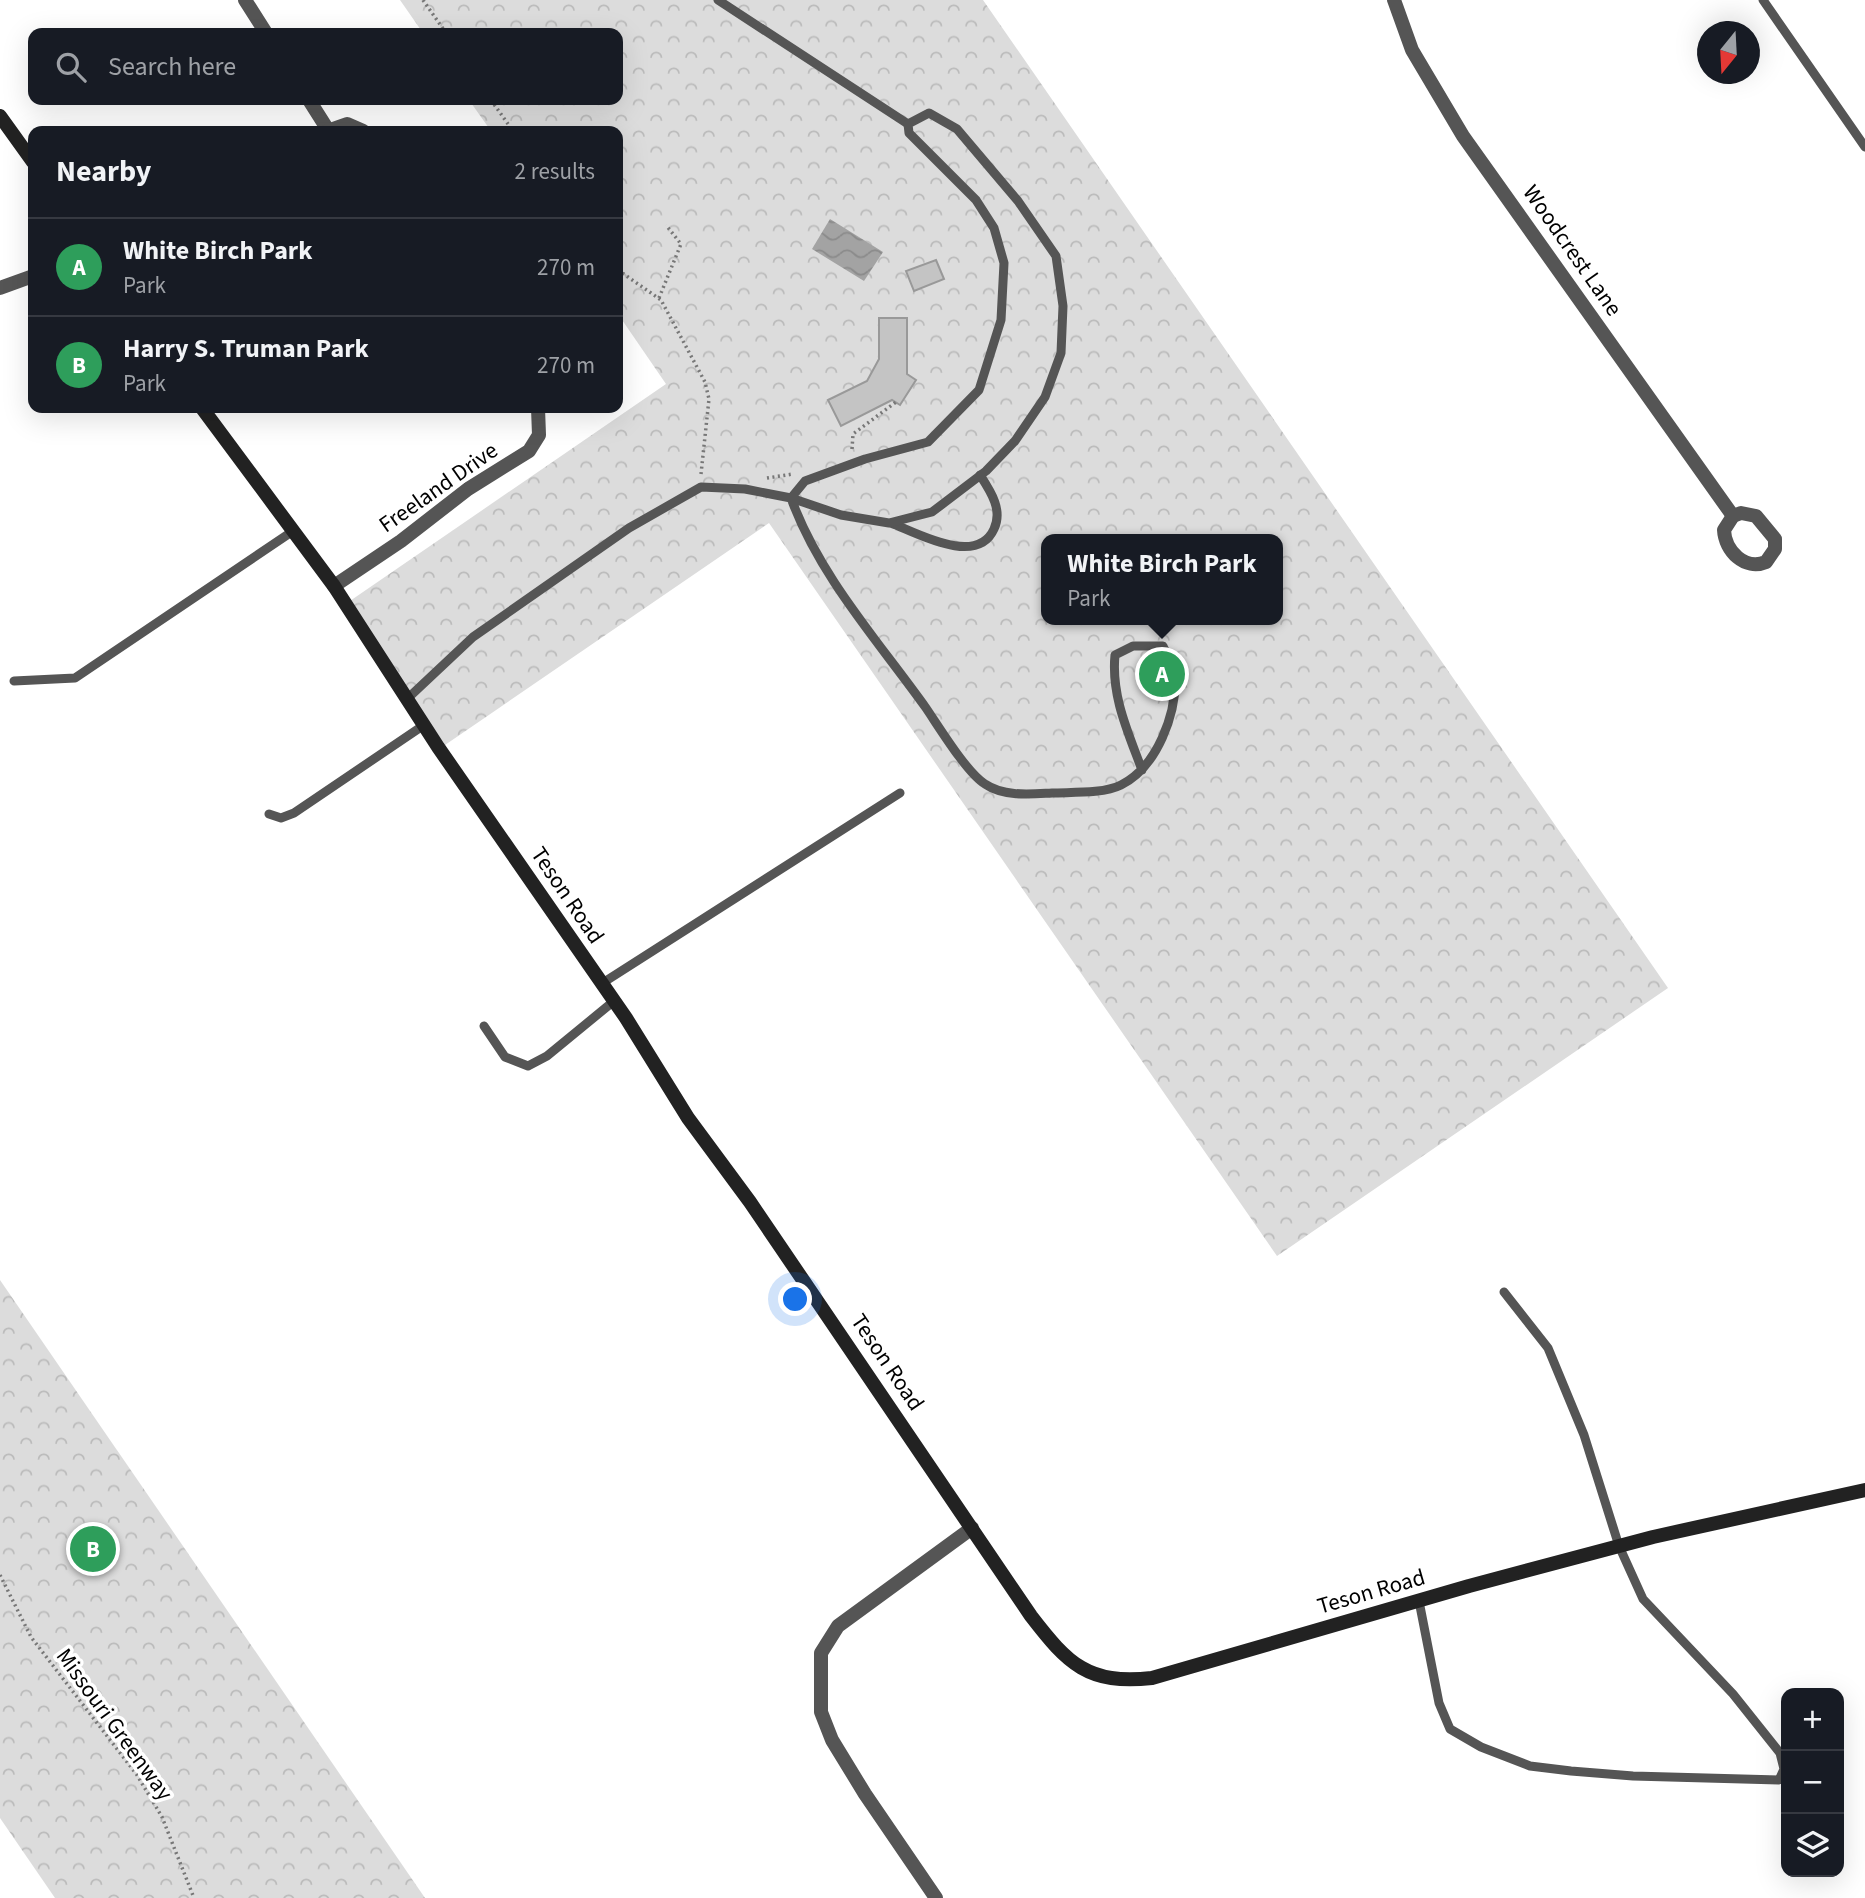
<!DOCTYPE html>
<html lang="en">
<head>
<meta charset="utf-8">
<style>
  body { margin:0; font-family:"Source Sans 3",sans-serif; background:#20242c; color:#f1f3f6 }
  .controls { position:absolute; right:21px; bottom:21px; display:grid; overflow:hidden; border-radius:14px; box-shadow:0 7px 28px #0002 }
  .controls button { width:63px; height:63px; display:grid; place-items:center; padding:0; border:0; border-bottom:2px solid #363941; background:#171b24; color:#f1f3f6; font:35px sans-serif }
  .compass { position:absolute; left:1697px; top:21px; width:63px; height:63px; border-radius:50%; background:#171b24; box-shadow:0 7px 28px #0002; rotate:198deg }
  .you { position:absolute; left:796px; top:1300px; width:24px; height:24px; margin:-18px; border:5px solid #fff; border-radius:50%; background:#1a73e8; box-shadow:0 0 0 10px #1a73e833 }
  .badge { display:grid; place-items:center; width:46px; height:46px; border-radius:50%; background:#858687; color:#fff; font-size:23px; font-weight:700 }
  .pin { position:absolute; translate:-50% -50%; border:4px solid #fff; box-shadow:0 2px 7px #0006 }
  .popup { position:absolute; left:1041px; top:534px; width:242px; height:91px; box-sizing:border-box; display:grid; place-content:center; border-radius:14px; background:#171b24; filter:drop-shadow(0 2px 5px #0005); font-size:23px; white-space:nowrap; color:#9ea1a6 }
  .popup b { font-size:26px; color:#f1f3f6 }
  .popup::after { content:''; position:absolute; left:50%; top:100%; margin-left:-14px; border:14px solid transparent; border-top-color:#171b24 }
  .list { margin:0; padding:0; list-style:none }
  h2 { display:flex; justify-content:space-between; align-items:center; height:91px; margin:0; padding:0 28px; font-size:30px }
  h2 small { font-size:23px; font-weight:400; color:#9ea1a6 }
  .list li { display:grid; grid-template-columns:46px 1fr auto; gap:21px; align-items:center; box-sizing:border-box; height:98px; padding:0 28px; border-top:2px solid #363941 }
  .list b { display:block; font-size:26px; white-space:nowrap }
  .list p { margin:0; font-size:23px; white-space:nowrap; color:#9ea1a6 }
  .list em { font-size:23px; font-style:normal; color:#9ea1a6 }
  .icon { flex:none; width:38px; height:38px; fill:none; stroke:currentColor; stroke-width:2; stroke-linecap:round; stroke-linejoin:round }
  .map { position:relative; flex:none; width:1865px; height:1898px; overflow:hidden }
  .search { position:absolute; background:#171b24; box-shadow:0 7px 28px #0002; left:28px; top:28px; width:595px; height:77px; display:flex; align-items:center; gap:18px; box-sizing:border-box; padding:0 24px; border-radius:14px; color:#9ea1a6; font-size:26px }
  .panel { position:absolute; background:#171b24; box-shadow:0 7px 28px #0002; left:28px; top:126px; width:595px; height:287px; border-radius:14px }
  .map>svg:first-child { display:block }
  .park { fill:url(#park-crowns); fill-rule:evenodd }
  .water { fill:url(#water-waves) }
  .building { fill:#c4c4c4; stroke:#999; stroke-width:2 }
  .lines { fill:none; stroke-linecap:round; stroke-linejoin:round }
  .path { stroke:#777; stroke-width:3.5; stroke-dasharray:2 3.5; stroke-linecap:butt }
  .lane { stroke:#555; stroke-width:9 }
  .street { stroke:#555; stroke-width:14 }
  .secondary { stroke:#222; stroke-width:14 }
  .labels { text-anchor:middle; stroke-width:7; stroke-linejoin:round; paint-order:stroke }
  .street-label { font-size:23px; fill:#000; stroke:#fff }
</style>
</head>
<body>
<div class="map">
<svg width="1865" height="1898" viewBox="0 0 1865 1898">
  <defs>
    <pattern id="park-crowns" width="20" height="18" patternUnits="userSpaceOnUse" patternTransform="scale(1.75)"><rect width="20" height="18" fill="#dcdcdc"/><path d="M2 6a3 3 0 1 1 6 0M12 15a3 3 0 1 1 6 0" fill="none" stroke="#bbb"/></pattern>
    <pattern id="water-waves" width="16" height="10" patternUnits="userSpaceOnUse" patternTransform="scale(1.75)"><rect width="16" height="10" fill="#a3a3a3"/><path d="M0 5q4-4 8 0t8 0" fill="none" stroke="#8b8b8b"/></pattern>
  </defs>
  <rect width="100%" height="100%" fill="#fff"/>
  <g class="park">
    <path d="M400,0H983L1668,988L1277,1256L769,523L445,745L347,603L666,384L618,314V131H491L469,100H618V33H423ZM1046,539H1278V620H1046Z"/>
    <path d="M0,1280L425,1898H55L0,1818Z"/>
  </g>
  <path class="water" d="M830,219L883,252L864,281L812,249Z"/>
  <g class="building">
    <path d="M936,260L944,279L914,291L906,271Z"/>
    <path d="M879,318H907V374L916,380L900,405L892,400L841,426L828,400L867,381L879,359Z"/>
  </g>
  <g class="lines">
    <g class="path">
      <path d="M423,0L446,33"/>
      <path d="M491,100L513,131"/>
      <path d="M618,270L661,300L705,382L709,399L701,474"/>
      <path d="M659,298L681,244L666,225"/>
      <path d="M852,449L853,434L896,402"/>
      <path d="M767,478L793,474"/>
      <path d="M0,1575L31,1637L137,1775L162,1817L194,1898"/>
    </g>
    <g class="lane">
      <path d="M718,0L908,124"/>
      <path d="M1763,0L1865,147"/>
      <path d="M891,523C917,533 977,567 994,529C1003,510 991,492 980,475"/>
      <path d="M14,681L75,678L293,531"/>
      <path d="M407,699L473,637L629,528L701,487L745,489L791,498L841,515L889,523L932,512L986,471L1015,441L1045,397L1061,353L1063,306L1056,256L1018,201L957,129L929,113L908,124L909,133L976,200L994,228L1004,263L1001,320L979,390L928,442L865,459L805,481L791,498C819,576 879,642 926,708C939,727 967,773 985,784C1004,797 1031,794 1052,793C1072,792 1103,794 1121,785C1157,767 1177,714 1175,675C1174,666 1167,655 1163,646H1133L1115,655C1111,696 1128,732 1142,770"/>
      <path d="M269,814L281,818L294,813L424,725"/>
      <path d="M601,984L900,793"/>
      <path d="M484,1026L505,1057L528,1066L547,1056L614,1001"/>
      <path d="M1419,1601L1439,1703L1450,1729L1481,1747L1530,1766L1571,1771L1633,1776L1779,1780L1784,1769L1780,1753L1733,1694L1643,1599L1619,1546L1584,1435L1548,1348L1504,1292"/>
    </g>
    <g class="street">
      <path d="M245,0L266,33"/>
      <path d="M1394,0L1412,50L1463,136L1733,516"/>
      <path d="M309,100L328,130"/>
      <path d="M327,131L347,124L363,131"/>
      <path d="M0,288L33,276"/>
      <path d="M1741,513L1756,516L1775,539V549L1766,562C1745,571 1725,551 1724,530L1733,516Z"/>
      <path d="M334,586L401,541L468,489L529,451L539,435L538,408"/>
      <path d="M936,1898L865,1794L832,1740L821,1712V1653L838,1626L972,1528"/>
    </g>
    <g class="secondary">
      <path d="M0,116L33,162"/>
      <path d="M202,408L334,586L438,747L626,1018L688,1118L750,1202L1031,1616C1068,1664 1088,1685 1152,1678L1469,1586L1653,1537L1865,1490"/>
    </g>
  </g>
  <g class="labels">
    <g class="street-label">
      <text transform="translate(1573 250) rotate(55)" y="8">Woodcrest Lane</text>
      <text transform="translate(438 487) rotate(-35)" y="8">Freeland Drive</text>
      <text transform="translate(568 895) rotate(56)" y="8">Teson Road</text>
      <text transform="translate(888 1362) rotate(56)" y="8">Teson Road</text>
      <text transform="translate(1371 1591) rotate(-16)" y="8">Teson Road</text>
      <text transform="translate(115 1724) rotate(54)" y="8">Missouri Greenway</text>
    </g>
  </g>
</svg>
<div class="controls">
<button>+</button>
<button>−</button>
<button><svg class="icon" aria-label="layers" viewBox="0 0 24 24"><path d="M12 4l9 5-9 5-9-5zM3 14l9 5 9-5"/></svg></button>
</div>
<svg class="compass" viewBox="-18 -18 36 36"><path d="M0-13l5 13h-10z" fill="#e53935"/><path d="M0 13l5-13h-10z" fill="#9ea1a6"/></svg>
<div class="you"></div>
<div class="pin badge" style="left:1162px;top:674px;background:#2e9e5b">A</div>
<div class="popup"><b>White Birch Park</b>Park</div>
<div class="pin badge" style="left:93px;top:1549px;background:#2e9e5b">B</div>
<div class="search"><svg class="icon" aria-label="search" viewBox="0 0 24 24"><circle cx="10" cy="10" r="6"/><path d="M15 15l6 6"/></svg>Search here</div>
<section class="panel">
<h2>Nearby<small>2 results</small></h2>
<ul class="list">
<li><span class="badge" style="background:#2e9e5b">A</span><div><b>White Birch Park</b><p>Park</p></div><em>270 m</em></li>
<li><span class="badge" style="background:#2e9e5b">B</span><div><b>Harry S. Truman Park</b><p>Park</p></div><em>270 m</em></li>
</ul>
</section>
</div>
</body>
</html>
